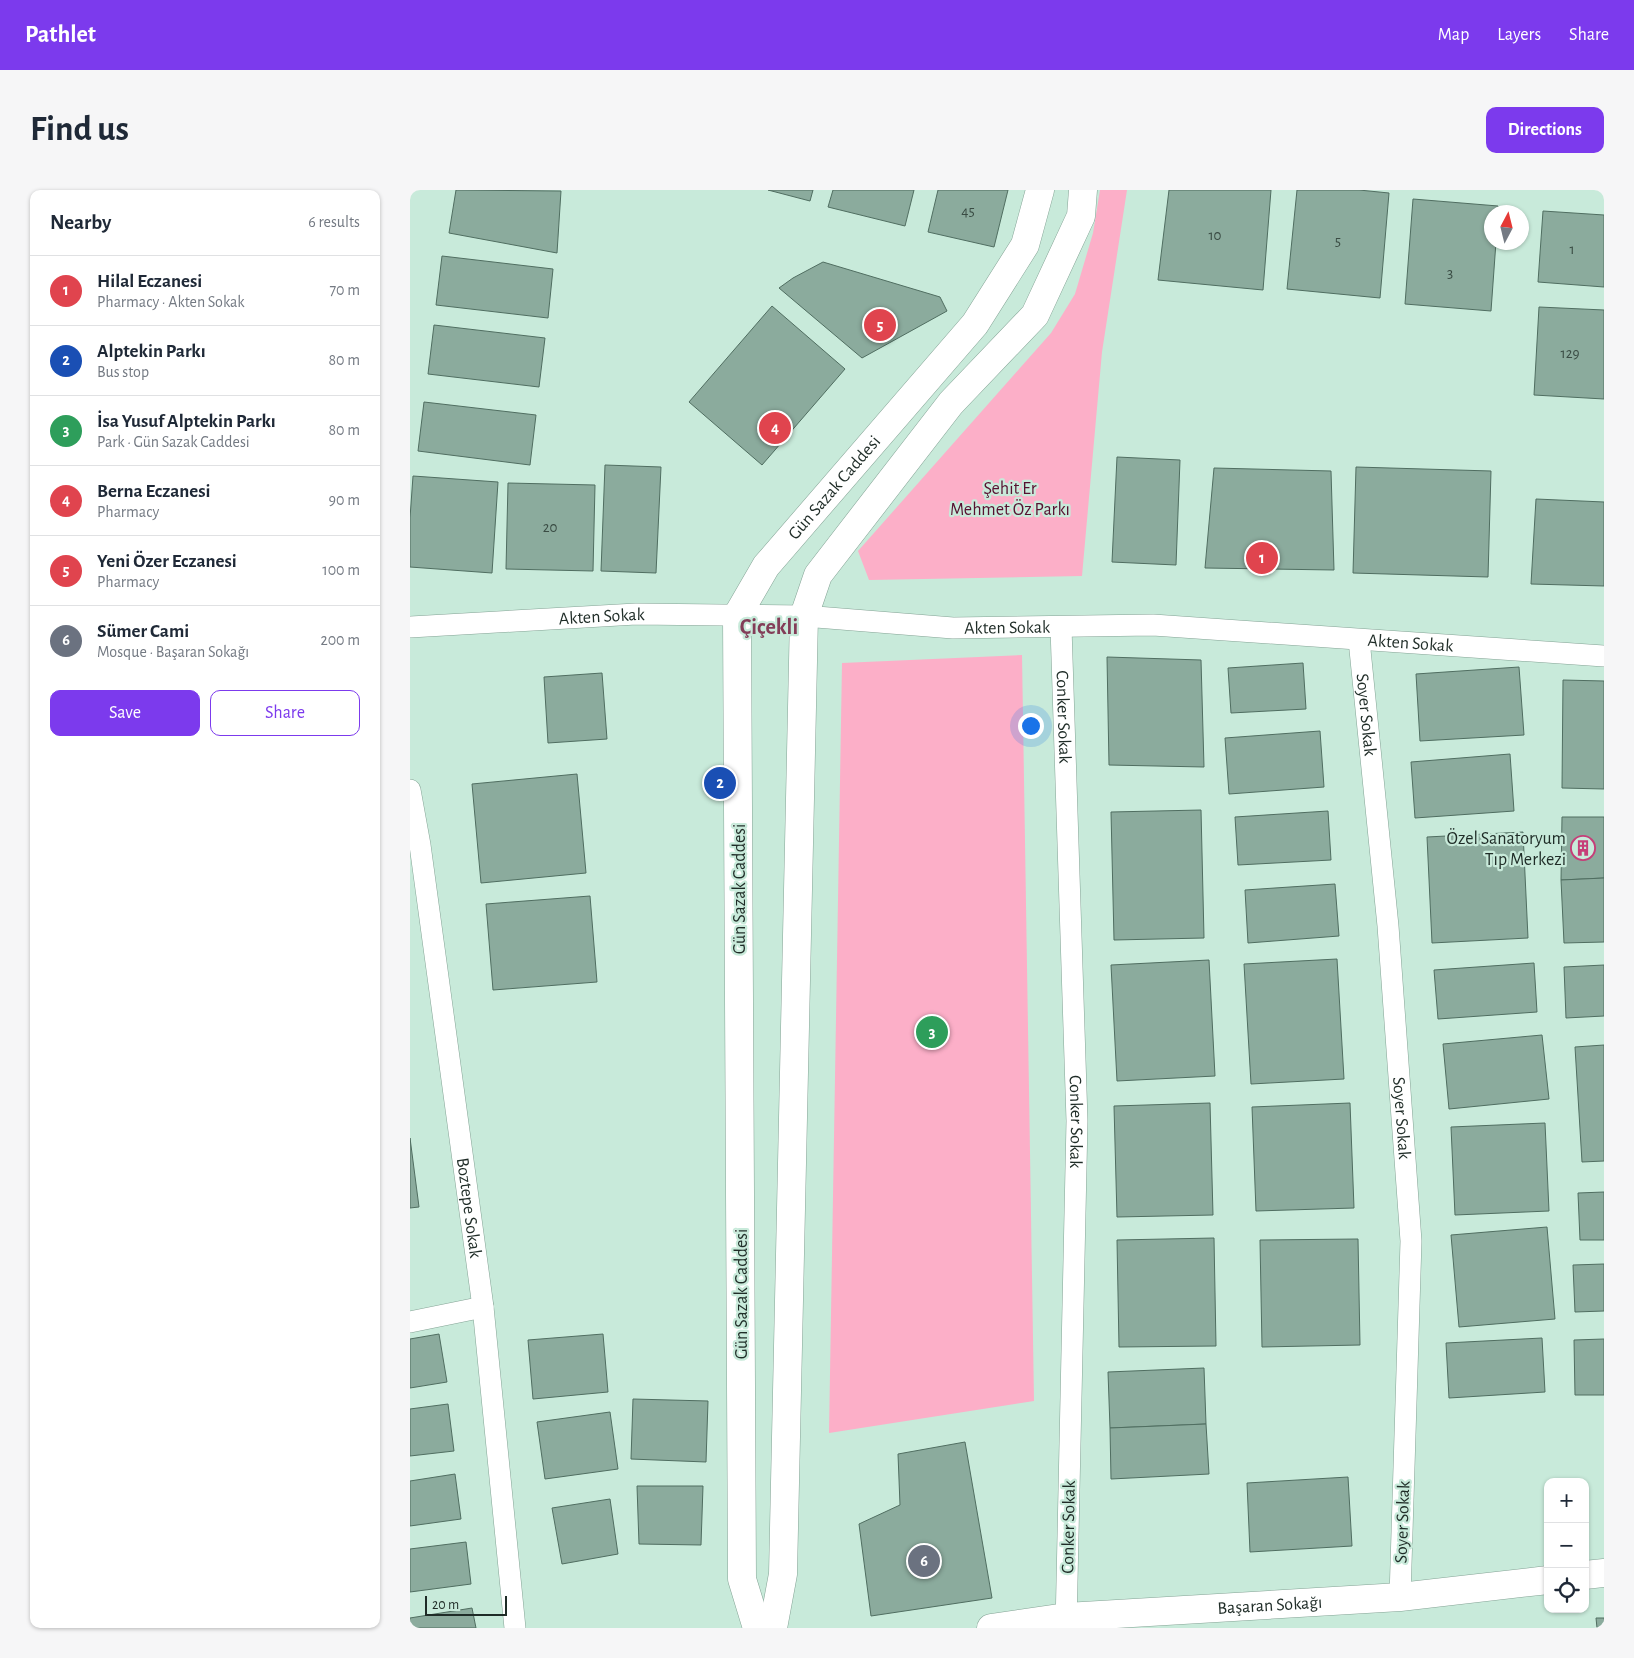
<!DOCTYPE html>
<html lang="en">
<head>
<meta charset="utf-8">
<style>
  body { margin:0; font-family:"Alegreya Sans",sans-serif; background:#f6f6f7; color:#1f2937 }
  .controls { position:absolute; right:15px; bottom:15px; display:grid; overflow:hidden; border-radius:10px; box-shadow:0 1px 4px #0004 }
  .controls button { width:45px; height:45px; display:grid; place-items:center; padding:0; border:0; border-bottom:1px solid #e0e1e3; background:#fff; color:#1f2937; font:25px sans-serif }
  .compass { position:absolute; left:1074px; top:15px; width:45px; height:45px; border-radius:50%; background:#fff; box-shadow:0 1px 4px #0004; rotate:7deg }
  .scale { position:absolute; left:15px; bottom:12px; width:82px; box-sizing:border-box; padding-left:5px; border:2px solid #1f2c27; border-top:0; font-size:14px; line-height:18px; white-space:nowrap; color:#1f2c27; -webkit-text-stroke:4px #c8eada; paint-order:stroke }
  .you { position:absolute; left:620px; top:535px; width:18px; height:18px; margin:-12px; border:4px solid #fff; border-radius:50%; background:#1a73e8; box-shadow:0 0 0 8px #1a73e833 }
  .badge { display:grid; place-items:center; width:32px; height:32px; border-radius:50%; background:#7c3aed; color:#fff; font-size:16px; font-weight:700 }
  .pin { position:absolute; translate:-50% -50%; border:2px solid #fff; box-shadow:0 1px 5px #0006 }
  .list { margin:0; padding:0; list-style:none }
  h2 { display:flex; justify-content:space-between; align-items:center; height:65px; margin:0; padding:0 20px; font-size:21px }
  h2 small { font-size:16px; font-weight:400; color:#747a83 }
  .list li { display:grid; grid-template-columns:32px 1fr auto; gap:15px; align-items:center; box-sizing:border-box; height:70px; padding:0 20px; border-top:1px solid #e0e1e3 }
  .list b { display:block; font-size:19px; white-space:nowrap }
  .list p { margin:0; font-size:16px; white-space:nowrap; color:#747a83 }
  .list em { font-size:16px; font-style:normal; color:#747a83 }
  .actions { display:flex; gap:10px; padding:15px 20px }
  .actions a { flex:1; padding:11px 0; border:1px solid #7c3aed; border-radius:10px; text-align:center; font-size:18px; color:#7c3aed }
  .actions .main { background:#7c3aed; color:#fff }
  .icon { flex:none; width:28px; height:28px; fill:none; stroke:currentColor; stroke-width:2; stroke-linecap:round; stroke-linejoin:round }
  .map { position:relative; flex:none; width:1194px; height:1438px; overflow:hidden; border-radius:10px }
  header { display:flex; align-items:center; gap:30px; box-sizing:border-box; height:70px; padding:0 25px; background:#7c3aed; color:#fff }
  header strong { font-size:24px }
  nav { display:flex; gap:28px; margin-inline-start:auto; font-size:18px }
  .intro { display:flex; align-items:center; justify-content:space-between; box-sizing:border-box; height:120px; padding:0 30px }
  h1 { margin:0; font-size:35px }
  .button { padding:12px 22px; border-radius:10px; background:#7c3aed; color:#fff; font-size:18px; font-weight:700 }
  main { display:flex; gap:30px; padding:0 30px }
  aside { flex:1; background:#fff; border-radius:10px; box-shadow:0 1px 4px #0004 }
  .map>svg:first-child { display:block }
  .green { fill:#fcafc8 }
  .building { fill:#8bab9d; stroke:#506e61 }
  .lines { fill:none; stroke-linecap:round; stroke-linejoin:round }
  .street-casing { stroke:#84a395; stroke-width:22 }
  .secondary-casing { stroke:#84a395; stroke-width:29 }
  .street { stroke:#fff; stroke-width:21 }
  .secondary { stroke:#fff; stroke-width:28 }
  .labels { text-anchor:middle; stroke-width:4.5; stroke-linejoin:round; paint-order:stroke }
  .number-label { font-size:15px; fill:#3a4c44 }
  .street-label { font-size:18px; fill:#1f2c27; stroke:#c8eada }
  .park-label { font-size:18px; fill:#571130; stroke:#c8eada }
  .poi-label { font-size:18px; fill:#1f2c27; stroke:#c8eada; text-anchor:end }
  .district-label { font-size:22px; font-weight:bold; fill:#833d58; stroke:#c8eada }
</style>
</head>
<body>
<header>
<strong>Pathlet</strong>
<nav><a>Map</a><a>Layers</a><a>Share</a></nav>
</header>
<div class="intro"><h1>Find us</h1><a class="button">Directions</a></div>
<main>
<aside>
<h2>Nearby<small>6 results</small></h2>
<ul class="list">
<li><span class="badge" style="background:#e0444e">1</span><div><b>Hilal Eczanesi</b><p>Pharmacy · Akten Sokak</p></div><em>70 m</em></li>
<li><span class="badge" style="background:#1a4fb4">2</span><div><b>Alptekin Parkı</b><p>Bus stop</p></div><em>80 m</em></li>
<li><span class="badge" style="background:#2e9e5b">3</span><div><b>İsa Yusuf Alptekin Parkı</b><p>Park · Gün Sazak Caddesi</p></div><em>80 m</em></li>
<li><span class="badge" style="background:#e0444e">4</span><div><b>Berna Eczanesi</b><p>Pharmacy</p></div><em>90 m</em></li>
<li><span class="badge" style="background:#e0444e">5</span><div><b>Yeni Özer Eczanesi</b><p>Pharmacy</p></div><em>100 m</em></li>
<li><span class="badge" style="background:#6b7280">6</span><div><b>Sümer Cami</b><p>Mosque · Başaran Sokağı</p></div><em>200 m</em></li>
</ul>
<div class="actions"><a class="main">Save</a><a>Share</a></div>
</aside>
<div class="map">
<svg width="1194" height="1438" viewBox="0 0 1194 1438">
  <rect width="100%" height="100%" fill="#c8eada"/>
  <g class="green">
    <path d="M690,0H717L692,162L672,386L459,390L448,361L641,143L665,104L683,43Z"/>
    <path d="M612,465L624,1211L419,1243L432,473Z"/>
  </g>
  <g class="building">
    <path d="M46,0L151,1L147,63L39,43Z"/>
    <path d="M358,0H403L400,11Z"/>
    <path d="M423,0H504L495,36L418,17Z"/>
    <path d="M528,0H598L584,57L518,42Z"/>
    <path d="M759,0H861L853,100L748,90Z"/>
    <path d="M887,0H949L979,3L970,108L877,99Z"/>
    <path d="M1003,9L1088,16V22H1082V52H1086L1081,121L995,114Z"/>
    <path d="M1133,21L1194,25V97L1128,92Z"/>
    <path d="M32,66L143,79L138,128L26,115Z"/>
    <path d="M413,72L530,107L537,121L452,168L369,98L383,88Z"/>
    <path d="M362,116L435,179L352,275L279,212Z"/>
    <path d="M1129,117L1194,120V209L1124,205Z"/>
    <path d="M24,135L135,148L129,197L18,184Z"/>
    <path d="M14,212L126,225L120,275L8,261Z"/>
    <path d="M707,267L770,270L766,375L702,372Z"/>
    <path d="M195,275L251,277L246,383L191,381Z"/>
    <path d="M946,277L1081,281L1078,387L943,383Z"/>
    <path d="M804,278L921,281L924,380L795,378Z"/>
    <path d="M3,286L88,292L82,383L0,377V328Z"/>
    <path d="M98,293L185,295L183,381L96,379Z"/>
    <path d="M1126,309L1194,312V396L1121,394Z"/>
    <path d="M697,467L791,470L794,577L699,575Z"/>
    <path d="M893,473L896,519L821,523L818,478Z"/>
    <path d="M1109,477L1114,545L1010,551L1006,484Z"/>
    <path d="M192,483L197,549L138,553L134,487Z"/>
    <path d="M1153,490L1194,491V599L1152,598Z"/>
    <path d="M910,541L914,597L819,604L815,548Z"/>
    <path d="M1100,564L1104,621L1005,628L1001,572Z"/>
    <path d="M167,584L176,683L71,693L62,594Z"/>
    <path d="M791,620L794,748L704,750L701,622Z"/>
    <path d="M918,621L921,670L828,675L825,627Z"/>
    <path d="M1152,627H1194V688L1151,690Z"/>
    <path d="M1113,642L1118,748L1022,753L1017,647Z"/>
    <path d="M1194,688V752L1154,753L1151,690Z"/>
    <path d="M925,694L929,746L838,753L835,700Z"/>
    <path d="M180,706L187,792L83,800L76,714Z"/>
    <path d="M927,769L934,889L841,894L834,774Z"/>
    <path d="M799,770L805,886L707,891L701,775Z"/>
    <path d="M1124,773L1127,822L1028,829L1024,780Z"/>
    <path d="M1194,775V826L1156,828L1154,777Z"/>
    <path d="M1132,845L1139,909L1039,919L1033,854Z"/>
    <path d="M1194,855V971L1172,972L1165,857Z"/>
    <path d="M800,913L803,1025L707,1027L704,916Z"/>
    <path d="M940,913L944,1018L846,1021L842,917Z"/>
    <path d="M1135,933L1139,1021L1045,1025L1041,937Z"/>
    <path d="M0,948L9,1017L0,1018Z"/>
    <path d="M1194,1002V1050H1170L1168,1003Z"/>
    <path d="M1137,1037L1145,1129L1049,1137L1041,1045Z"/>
    <path d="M804,1048L806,1156L709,1157L707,1050Z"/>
    <path d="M948,1049L950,1155L852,1157L850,1050Z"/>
    <path d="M1194,1074V1121L1165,1122L1163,1075Z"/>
    <path d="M29,1144L37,1192L0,1198V1149Z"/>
    <path d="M193,1144L198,1202L123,1209L118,1150Z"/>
    <path d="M1132,1148L1135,1202L1039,1208L1036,1153Z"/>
    <path d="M1194,1149V1205H1165L1164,1150Z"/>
    <path d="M794,1178L796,1234L700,1238L698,1182Z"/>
    <path d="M223,1209L298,1211L296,1272L221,1269Z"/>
    <path d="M38,1214L44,1261L0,1266V1219Z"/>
    <path d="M200,1222L208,1279L135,1289L127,1232Z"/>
    <path d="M796,1234L799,1284L701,1289L700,1238Z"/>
    <path d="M555,1252L582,1408L461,1426L449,1334L490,1315L488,1264Z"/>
    <path d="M45,1284L51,1329L0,1336V1291Z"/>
    <path d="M938,1287L942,1356L840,1362L837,1293Z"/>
    <path d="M227,1296H293L291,1355L229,1354Z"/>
    <path d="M200,1309L208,1364L152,1374L142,1318Z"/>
    <path d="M56,1352L61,1394L0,1402V1359Z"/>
    <path d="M62,1418L66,1438H0V1428Z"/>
    <path d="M1186,1428H1194V1438H1187Z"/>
  </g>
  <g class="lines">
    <defs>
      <g id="street">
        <path id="s1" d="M0,437L226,424L394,426L543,438L743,435L1194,466"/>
        <path id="s2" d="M651,437L667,931L656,1438"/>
        <path id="s3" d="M949,450L978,736L1001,1051L990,1407"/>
        <path id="s4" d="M0,600L10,655L73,1117L105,1438"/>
        <path d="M0,1132L73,1117"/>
      </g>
      <g id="secondary">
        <path d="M1175,1385L1194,1383"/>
        <path id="s5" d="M347,1438L332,1389L327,426L356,376L565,134L615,55L630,0"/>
        <path d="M363,1438L373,1384L394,426L408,385L541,213L625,125L671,26L673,0"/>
        <path id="s6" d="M581,1438L656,1427L990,1407L1138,1390"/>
      </g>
    </defs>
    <use href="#street" class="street-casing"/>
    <use href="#secondary" class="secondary-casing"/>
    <use href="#street" class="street"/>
    <use href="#secondary" class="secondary"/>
  </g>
  <defs>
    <symbol id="building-ring" viewBox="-11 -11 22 22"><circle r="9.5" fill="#c8eada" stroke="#c63d78" stroke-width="1.5"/><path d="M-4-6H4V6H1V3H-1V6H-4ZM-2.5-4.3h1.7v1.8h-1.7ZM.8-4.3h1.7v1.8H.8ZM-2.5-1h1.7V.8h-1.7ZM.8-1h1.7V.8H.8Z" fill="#c63d78"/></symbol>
  </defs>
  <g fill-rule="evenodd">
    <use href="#building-ring" x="1159" y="644" width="28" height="28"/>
  </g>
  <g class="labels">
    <g class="number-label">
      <text x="558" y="26">45</text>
      <text x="805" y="50">10</text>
      <text x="928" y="56">5</text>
      <text x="1162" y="64">1</text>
      <text x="1040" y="88">3</text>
      <text x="1160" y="168">129</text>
      <text x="140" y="342">20</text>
    </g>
    <g class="street-label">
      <text dy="6" stroke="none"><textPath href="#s5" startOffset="1176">Gün Sazak Caddesi</textPath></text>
      <text dy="6" stroke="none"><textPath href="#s1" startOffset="192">Akten Sokak</textPath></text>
      <text dy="6" stroke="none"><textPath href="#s1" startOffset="598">Akten Sokak</textPath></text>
      <text dy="6" stroke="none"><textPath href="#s1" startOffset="1002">Akten Sokak</textPath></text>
      <text dy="6" stroke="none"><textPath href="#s3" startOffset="75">Soyer Sokak</textPath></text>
      <text dy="6" stroke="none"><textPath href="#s2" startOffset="90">Conker Sokak</textPath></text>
      <text transform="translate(329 699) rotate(-90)" y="6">Gün Sazak Caddesi</text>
      <text dy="6" stroke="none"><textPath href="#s3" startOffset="480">Soyer Sokak</textPath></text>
      <text dy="6" stroke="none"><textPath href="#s2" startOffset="495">Conker Sokak</textPath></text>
      <text dy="6" stroke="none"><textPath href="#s4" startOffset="422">Boztepe Sokak</textPath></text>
      <text transform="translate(331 1104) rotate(-90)" y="6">Gün Sazak Caddesi</text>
      <text transform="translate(992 1332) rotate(-88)" y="6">Soyer Sokak</text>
      <text transform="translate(658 1337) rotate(-89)" y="6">Conker Sokak</text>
      <text dy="6" stroke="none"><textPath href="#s6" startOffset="280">Başaran Sokağı</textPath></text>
    </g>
    <g class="park-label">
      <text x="600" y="304">Şehit Er<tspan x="600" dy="21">Mehmet Öz Parkı</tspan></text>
    </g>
    <g class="poi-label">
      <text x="1156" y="654">Özel Sanatoryum<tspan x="1156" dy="21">Tıp Merkezi</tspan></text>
    </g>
    <g class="district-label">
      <text x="359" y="444">Çiçekli</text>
    </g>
  </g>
</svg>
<div class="controls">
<button>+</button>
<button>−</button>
<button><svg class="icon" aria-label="locate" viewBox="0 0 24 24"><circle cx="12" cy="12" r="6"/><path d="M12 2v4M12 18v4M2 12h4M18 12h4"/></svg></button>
</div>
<svg class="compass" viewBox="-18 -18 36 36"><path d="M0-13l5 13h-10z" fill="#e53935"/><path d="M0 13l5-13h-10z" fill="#747a83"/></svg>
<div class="scale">20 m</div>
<div class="you"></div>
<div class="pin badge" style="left:852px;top:368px;background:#e0444e">1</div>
<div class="pin badge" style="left:310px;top:593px;background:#1a4fb4">2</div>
<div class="pin badge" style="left:522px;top:842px;background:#2e9e5b">3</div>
<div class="pin badge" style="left:365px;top:238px;background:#e0444e">4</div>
<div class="pin badge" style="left:470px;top:135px;background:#e0444e">5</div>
<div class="pin badge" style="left:514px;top:1371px;background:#6b7280">6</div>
</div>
</main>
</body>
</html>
